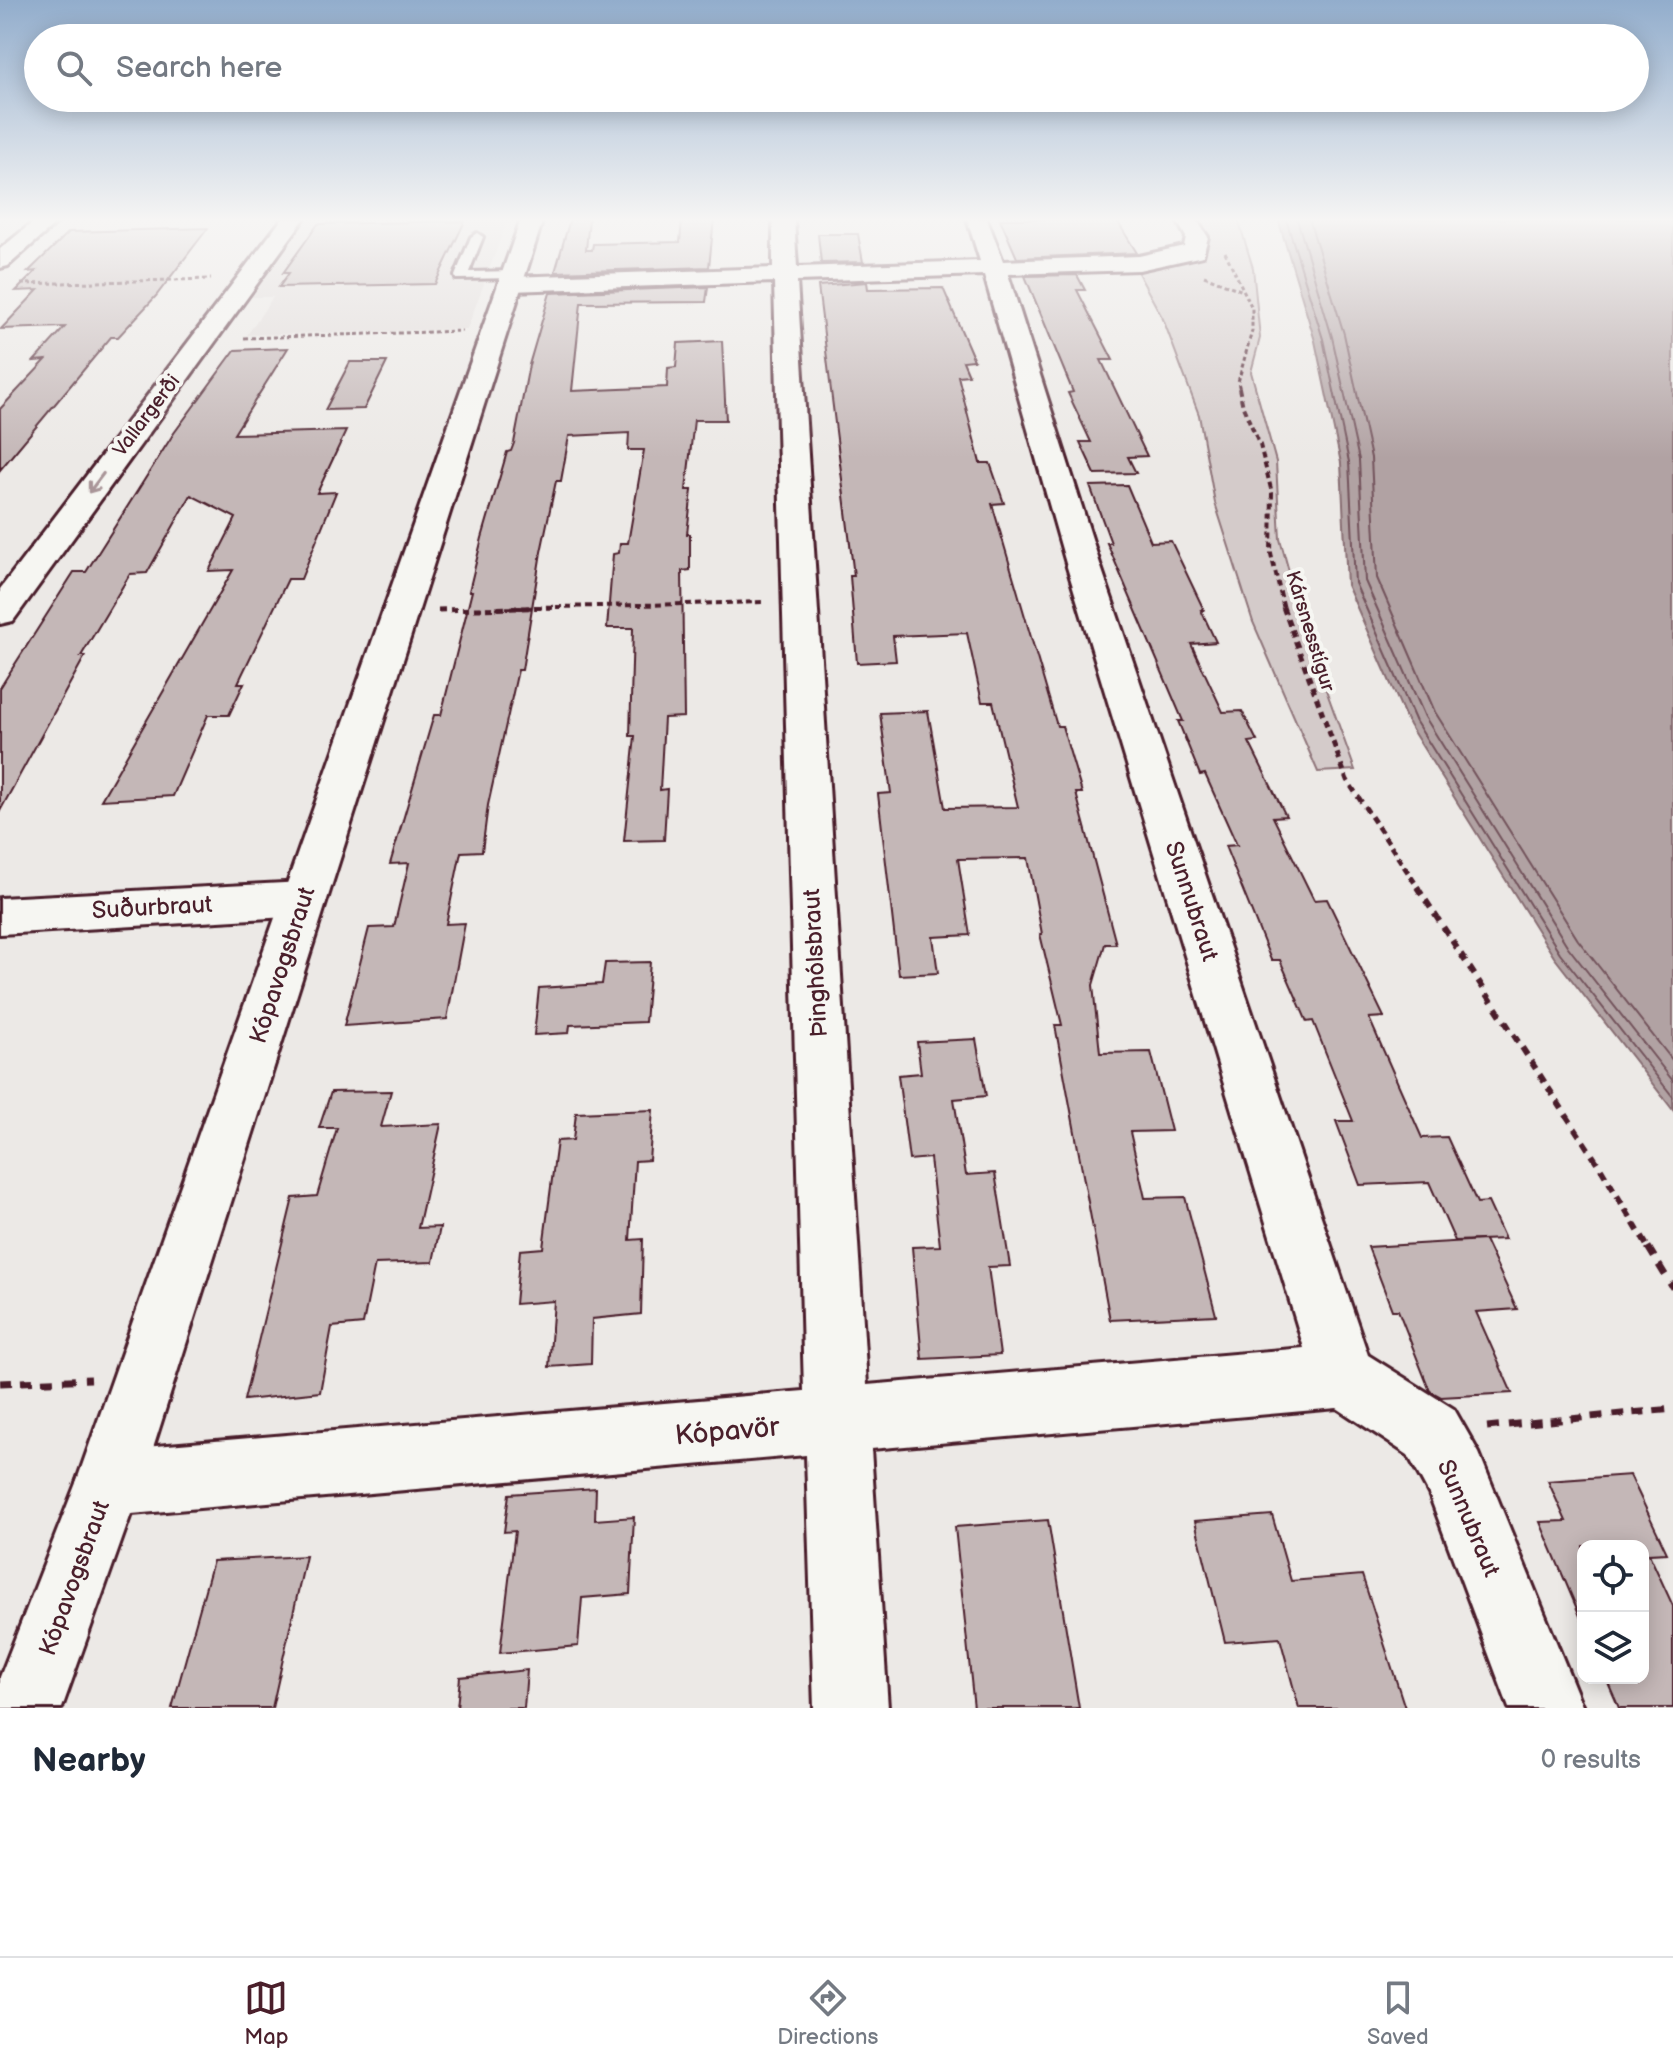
<!DOCTYPE html>
<html lang="en">
<head>
<meta charset="utf-8">
<style>
  body { margin:0; font-family:"Balsamiq Sans",sans-serif; background:#f6f6f7; color:#1f2937 }
  .controls { position:absolute; right:24px; bottom:24px; display:grid; overflow:hidden; border-radius:16px; box-shadow:0 4px 20px #0003 }
  .controls button { width:72px; height:72px; display:grid; place-items:center; padding:0; border:0; border-bottom:2px solid #e0e1e3; background:#fff; color:#1f2937; font:40px sans-serif }
  .list { margin:0; padding:0; list-style:none }
  h2 { display:flex; justify-content:space-between; align-items:center; height:104px; margin:0; padding:0 32px; font-size:34px }
  h2 small { font-size:26px; font-weight:400; color:#747a83 }
  .icon { flex:none; width:44px; height:44px; fill:none; stroke:currentColor; stroke-width:2; stroke-linecap:round; stroke-linejoin:round }
  .map { position:relative; flex:none; width:1673px; height:1708px; overflow:hidden }
  .search { position:absolute; background:#fff; box-shadow:0 4px 20px #0003; left:24px; right:24px; top:24px; height:88px; display:flex; align-items:center; gap:20px; box-sizing:border-box; padding:0 28px; border-radius:44px; color:#747a83; font-size:30px }
  .sheet { height:248px; background:#fff }
  nav { display:flex; justify-content:space-around; align-items:center; box-sizing:border-box; height:112px; border-top:2px solid #e0e1e3; background:#fff; font-size:22px; color:#747a83 }
  nav a { display:grid; justify-items:center; gap:4px }
  nav .on { color:#4a1f2b }
  .map>svg:first-child { display:block }
  .built { fill:#e0dad8 }
  .green { fill:#d4cbca; stroke:#8f757a; stroke-width:2 }
  .water { fill:#b1a2a3; stroke:#886e73; stroke-width:2 }
  .lines { fill:none; stroke-linecap:round; stroke-linejoin:round }
  .shore { stroke:#73535b; stroke-width:2 }
  .building { fill:#c4b7b7; stroke:#4a1f2b; stroke-width:2 }
  .lane-casing { stroke:#4a1f2b; stroke-width:6 }
  .street-casing { stroke:#4a1f2b; stroke-width:6 }
  .secondary-casing { stroke:#4a1f2b; stroke-width:6 }
  .path-far4 { stroke:#4a1f2b; stroke-width:3; stroke-dasharray:4 3; stroke-linecap:butt }
  .path-far3 { stroke:#4a1f2b; stroke-width:4; stroke-dasharray:6 4; stroke-linecap:butt }
  .path-far2 { stroke:#4a1f2b; stroke-width:5; stroke-dasharray:7 5; stroke-linecap:butt }
  .path-far1 { stroke:#4a1f2b; stroke-width:6; stroke-dasharray:9 7; stroke-linecap:butt }
  .path { stroke:#4a1f2b; stroke-width:7; stroke-dasharray:12 9; stroke-linecap:butt }
  .lane { fill:#f6f6f2; fill-rule:evenodd }
  .street { fill:#f6f6f2; fill-rule:evenodd }
  .secondary { fill:#f6f6f2; fill-rule:evenodd }
  .oneway { stroke:#a99598 }
  .labels { text-anchor:middle; stroke-width:8; stroke-linejoin:round; paint-order:stroke }
  .far-street-label { font-size:20px; fill:#4a1f2b; stroke:#f6f6f2 }
  .street-label { font-size:24px; fill:#4a1f2b; stroke:#f6f6f2 }
  .near-street-label { font-size:28px; fill:#4a1f2b; stroke:#f6f6f2 }
</style>
</head>
<body>
<div class="map">
<svg width="1673" height="1708" viewBox="0 0 1673 1708">
  <rect width="100%" height="100%" fill="#ece9e6"/>
  <filter id="ink" filterUnits="userSpaceOnUse"><feTurbulence type="fractalNoise" baseFrequency=".0125" numOctaves="2"/><feDisplacementMap in="SourceGraphic" scale="16" xChannelSelector="R" yChannelSelector="G"/><feConvolveMatrix kernelMatrix="1 2 1 2 8 2 1 2 1" color-interpolation-filters="sRGB"/></filter>
  <g filter="url(#ink)">
    <path class="built" d="M305,219H508L467,329L247,335L273,297H250Z"/>
    <path class="green" d="M1190,219H1238L1253,268L1260,338L1251,372L1276,462L1280,539L1308,640L1355,770L1318,772L1253,622L1215,503L1199,415L1163,319L1138,273L1150,264L1176,259L1201,235Z"/>
    <path class="water" d="M1278,219H1673V1110L1554,957L1409,725L1347,585L1341,463L1315,341Z"/>
    <g class="lines">
      <g class="shore">
        <path d="M1286,219L1323,339L1349,462L1355,583L1416,722L1560,953L1673,1097"/>
        <path d="M1297,219L1332,337L1359,460L1365,581L1425,717L1568,947L1673,1081"/>
        <path d="M1309,219L1344,334L1371,458L1377,578L1435,712L1578,940L1673,1061"/>
      </g>
    </g>
    <g class="building">
      <path d="M570,219H589L586,250H592L593,244L680,242L682,219H714L709,267L555,272Z"/>
      <path d="M1000,219H1116L1137,253L1017,258Z"/>
      <path d="M465,221L435,284L279,287L289,273H283L318,224Z"/>
      <path d="M208,228L156,296L118,337H111L0,470V409L46,360L34,361L65,327L1,329L38,290L16,291L36,271L28,272L69,232Z"/>
      <path d="M818,234H858L863,262L821,263Z"/>
      <path d="M1077,275L1085,290H1077L1113,360H1101L1147,456L1128,457L1136,473L1095,474L1080,442H1091L1068,393L1073,392L1025,276Z"/>
      <path d="M867,282L868,289L943,288L974,360L963,361L969,375L958,376L980,463H990L1004,503L992,504L1057,726H1062L1082,793H1076L1116,944H1105L1093,985L1100,1053L1151,1052L1171,1131L1130,1132L1145,1198L1185,1197L1216,1315L1110,1320L1055,1025H1062L1040,934H1042L1028,858L958,859L970,935L933,937L938,973L899,975L878,794L891,793L880,713L928,711L945,808L1018,807L993,702H982L967,633L893,636L896,661L857,663L850,576H854L818,286Z"/>
      <path d="M708,287L706,302L581,303L572,391L667,387L668,368L676,367L678,343L722,341L726,420H694L686,490H692L687,534H690V570L682,571L684,717L664,718L660,790L667,789L664,840L624,841L635,736H630L633,628H607L613,554L619,553L620,543H628L644,450H628L629,433L569,436L561,481H556L541,552L522,670H518L488,805L482,851L461,852L446,924L465,923L447,1019L344,1026L369,928L394,927L409,863L390,864L434,715H441L472,591H469L482,538L507,452L511,451L514,443L529,365L550,293Z"/>
      <path d="M288,348L234,434L346,431L317,493L336,492L301,579H288L238,683H244L229,715H208L173,796L101,800L233,570L209,571L236,518L191,495L147,573L130,574L81,656H85L0,811V688L10,672L74,572H86L174,433L235,350Z"/>
      <path d="M350,362H387L364,409L325,410Z"/>
      <path d="M1127,485L1151,542L1171,541L1204,610H1201L1216,642L1191,644L1223,712L1242,711L1257,741L1249,742L1286,816L1273,817L1314,900L1327,899L1384,1017L1369,1018L1422,1138L1447,1137L1477,1203L1488,1202L1505,1239L1455,1241L1429,1182L1360,1185L1336,1121H1353L1313,1021L1307,1022L1280,960H1271L1225,846L1237,845L1205,774L1200,775L1178,721H1183L1107,543H1111L1090,486Z"/>
      <path d="M650,962L645,1022L570,1025L569,1033L534,1035L539,988L602,984L605,963Z"/>
      <path d="M976,1039L986,1096L954,1099L966,1175L995,1173L1010,1266L988,1267L1000,1355L922,1359L912,1247L940,1246L930,1158L909,1160L898,1075L921,1073L917,1042Z"/>
      <path d="M391,1091L381,1127L441,1124L418,1228L440,1227L433,1262L375,1264L363,1324L332,1327L320,1392L244,1400L293,1198L317,1196L337,1128H319L331,1092Z"/>
      <path d="M653,1110L649,1160L635,1161L630,1240L643,1239L641,1314L592,1319L591,1364L549,1367L554,1301L515,1304L520,1250L543,1248L557,1141L573,1140L576,1113Z"/>
      <path d="M1485,1240L1517,1309L1476,1312L1512,1393L1441,1397L1430,1391L1398,1310H1392L1368,1247Z"/>
      <path d="M1630,1475L1667,1553L1649,1554L1673,1606V1708H1619L1606,1678H1643V1546H1583V1623L1540,1522L1566,1521L1548,1481Z"/>
      <path d="M596,1488L595,1520L634,1517L630,1594L582,1598L578,1646L500,1653L515,1531L504,1532L509,1494Z"/>
      <path d="M1272,1515L1291,1581L1362,1575L1405,1708H1299L1280,1638L1225,1642L1195,1521Z"/>
      <path d="M1048,1520L1079,1708H974L955,1527Z"/>
      <path d="M306,1556L272,1708H172L213,1561Z"/>
      <path d="M527,1670L524,1708H457L460,1677Z"/>
    </g>
    <g class="lines">
      <defs>
        <path id="lane" d="M477,233L483,237L469,272L513,271L519,275L518,278L456,279L455,276L471,237Z"/>
        <g id="street">
          <path d="M37,219H61L8,266L0,268V249Z"/>
          <path d="M282,219H304L13,621L0,624V589Z"/>
          <path d="M773,219H794L797,267L980,261L967,219H987L1003,261L1139,256L1184,246L1186,237L1176,219H1196L1208,237L1203,256L1139,270L1008,274L1101,567L1368,1355L1454,1409L1479,1453L1583,1708H1509L1429,1494L1408,1455L1337,1408L871,1449L888,1708H814L806,1455L109,1516L86,1506L76,1483L86,1460L109,1450L804,1391L774,282L510,291L502,289L498,284L502,279L510,277L773,268ZM984,275L1067,567L1304,1348L867,1385L797,281Z"/>
          <path d="M304,882L320,887L327,899L320,911L304,916L0,934V898Z"/>
        </g>
        <path id="secondary" d="M521,219H543L142,1483L62,1708H0V1677L76,1483Z"/>
      </defs>
      <use href="#lane" class="lane-casing"/>
      <use href="#street" class="street-casing"/>
      <use href="#secondary" class="secondary-casing"/>
      <g class="path-far4">
        <path d="M1225,252L1252,308V331L1238,382L1240,390"/>
        <path d="M1204,276L1243,291"/>
        <path d="M21,284L211,279"/>
        <path d="M244,338L462,331"/>
      </g>
      <g class="path-far3">
        <path d="M1239,388L1243,407L1260,445L1272,493L1271,554L1284,609"/>
        <path d="M476,609L764,602"/>
      </g>
      <g class="path-far2">
        <path d="M1283,607L1347,780L1419,889"/>
        <path d="M438,610L558,607"/>
      </g>
      <path class="path-far1" d="M1417,887L1600,1167L1649,1249"/>
      <g class="path">
        <path d="M1648,1247L1673,1288"/>
        <path d="M0,1383L91,1379"/>
        <path d="M1487,1427L1673,1409"/>
      </g>
      <use href="#lane" class="lane"/>
      <use href="#street" class="street"/>
      <use href="#secondary" class="secondary"/>
    </g>
    <defs><path id="oneway-shaft" d="M-6 0H5M1.5-3L5.5 0L1.5 3" fill="none" stroke-width="1.6" stroke-linecap="round" stroke-linejoin="round" transform="scale(2)"/></defs>
    <use class="oneway" href="#oneway-shaft" transform="translate(96 483) rotate(127)"/>
  </g>
  <linearGradient id="sky" x2="0" y2="1"><stop stop-color="#92adcc"/><stop offset="0.48" stop-color="#f6f5f4"/><stop offset="1" stop-color="#f6f5f4" stop-opacity="0"/></linearGradient>
  <rect width="1673" height="458" fill="url(#sky)"/>
  <g class="labels">
    <g class="far-street-label">
      <text transform="translate(146 415) rotate(-53)" y="7">Vallargerði</text>
      <text transform="translate(1311 631) rotate(73)" y="7">Kársnesstígur</text>
    </g>
    <g class="street-label">
      <text transform="translate(1192 901) rotate(72)" y="8">Sunnubraut</text>
      <text transform="translate(152 907) rotate(-3)" y="8">Suðurbraut</text>
      <text transform="translate(815 963) rotate(-93)" y="8">Þinghólsbraut</text>
      <text transform="translate(282 965) rotate(-72)" y="8">Kópavogsbraut</text>
      <text transform="translate(1469 1518) rotate(67)" y="8">Sunnubraut</text>
      <text transform="translate(74 1578) rotate(-70)" y="8">Kópavogsbraut</text>
    </g>
    <g class="near-street-label">
      <text transform="translate(727 1430) rotate(-5)" y="10">Kópavör</text>
    </g>
  </g>
</svg>
<div class="controls">
<button><svg class="icon" aria-label="locate" viewBox="0 0 24 24"><circle cx="12" cy="12" r="6"/><path d="M12 2v4M12 18v4M2 12h4M18 12h4"/></svg></button>
<button><svg class="icon" aria-label="layers" viewBox="0 0 24 24"><path d="M12 4l9 5-9 5-9-5zM3 14l9 5 9-5"/></svg></button>
</div>
<div class="search"><svg class="icon" aria-label="search" viewBox="0 0 24 24"><circle cx="10" cy="10" r="6"/><path d="M15 15l6 6"/></svg>Search here</div>
</div>
<section class="sheet">
<h2>Nearby<small>0 results</small></h2>
<ul class="list">
</ul>
</section>
<nav>
<a class="on"><svg class="icon" aria-label="map" viewBox="0 0 24 24"><path d="M3 6l6-2 6 2 6-2v14l-6 2-6-2-6 2zM9 4v14M15 6v14"/></svg>Map</a>
<a><svg class="icon" aria-label="directions" viewBox="0 0 24 24"><path d="M12 3l9 9-9 9-9-9zM9 14v-3h6M13 9l2 2-2 2"/></svg>Directions</a>
<a><svg class="icon" aria-label="saved" viewBox="0 0 24 24"><path d="M7 4h10v16l-5-4-5 4z"/></svg>Saved</a>
</nav>
</body>
</html>
